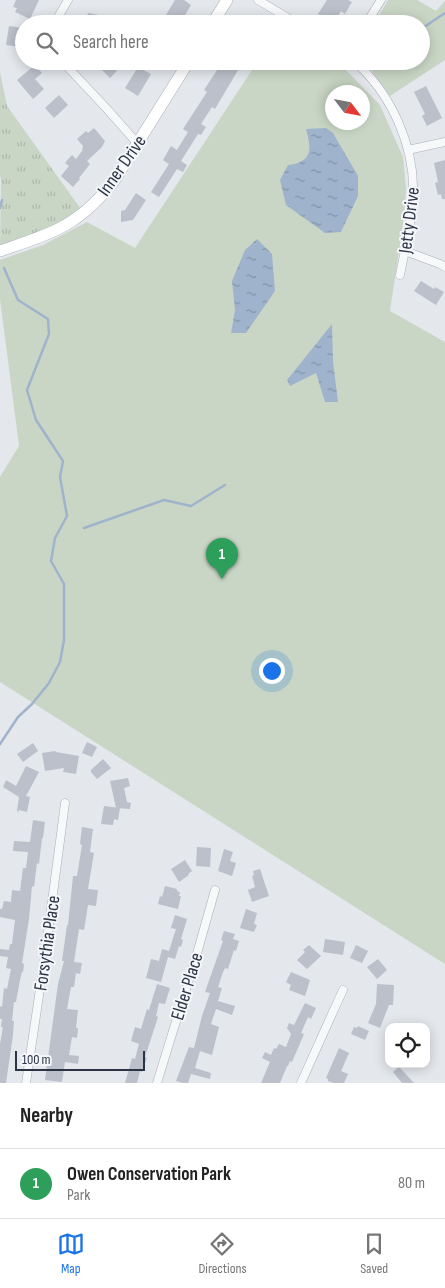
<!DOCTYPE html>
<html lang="en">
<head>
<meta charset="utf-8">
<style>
  body { margin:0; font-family:"Sofia Sans Condensed",sans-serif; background:#f2f2f2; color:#222 }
  .controls { position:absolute; right:15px; bottom:15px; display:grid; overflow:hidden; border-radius:10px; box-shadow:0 2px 12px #0003 }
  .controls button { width:45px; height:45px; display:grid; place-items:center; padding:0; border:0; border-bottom:1px solid #e0e0e0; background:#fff; color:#222; font:25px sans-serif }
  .compass { position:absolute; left:325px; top:85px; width:45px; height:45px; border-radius:50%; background:#fff; box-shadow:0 2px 12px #0003; rotate:122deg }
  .scale { position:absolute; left:15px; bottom:12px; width:130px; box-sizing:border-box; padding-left:5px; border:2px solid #2b3445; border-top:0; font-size:14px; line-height:18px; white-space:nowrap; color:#2b3445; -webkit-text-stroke:4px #f4f6f9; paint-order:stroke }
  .you { position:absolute; left:271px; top:670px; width:18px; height:18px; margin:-12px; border:4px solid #fff; border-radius:50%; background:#1a73e8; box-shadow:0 0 0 8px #1a73e833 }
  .badge { display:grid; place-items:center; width:32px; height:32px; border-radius:50%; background:#1a73e8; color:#fff; font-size:16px; font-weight:700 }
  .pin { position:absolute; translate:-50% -41px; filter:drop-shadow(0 1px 2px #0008) }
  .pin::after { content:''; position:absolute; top:26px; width:18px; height:15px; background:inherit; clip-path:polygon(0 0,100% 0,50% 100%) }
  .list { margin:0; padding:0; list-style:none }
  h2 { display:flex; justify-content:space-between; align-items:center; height:65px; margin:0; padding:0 20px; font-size:21px }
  h2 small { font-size:16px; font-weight:400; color:#767676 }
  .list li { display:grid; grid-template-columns:32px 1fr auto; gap:15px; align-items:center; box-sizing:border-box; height:70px; padding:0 20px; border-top:1px solid #e0e0e0 }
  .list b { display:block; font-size:19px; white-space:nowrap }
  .list p { margin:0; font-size:16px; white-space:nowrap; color:#767676 }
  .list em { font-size:16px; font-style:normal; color:#767676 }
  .icon { flex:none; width:28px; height:28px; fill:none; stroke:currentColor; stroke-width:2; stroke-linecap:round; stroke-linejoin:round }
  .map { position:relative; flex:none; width:445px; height:1083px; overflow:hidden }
  .search { position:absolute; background:#fff; box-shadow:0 2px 12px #0003; left:15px; right:15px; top:15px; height:55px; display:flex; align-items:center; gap:12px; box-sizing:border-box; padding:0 18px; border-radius:28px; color:#767676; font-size:19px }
  .sheet { height:135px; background:#fff }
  nav { display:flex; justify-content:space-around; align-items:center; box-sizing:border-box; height:70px; border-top:1px solid #e0e0e0; background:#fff; font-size:14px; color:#767676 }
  nav a { display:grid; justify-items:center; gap:2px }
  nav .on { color:#1a73e8 }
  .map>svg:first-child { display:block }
  .grass { fill:url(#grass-tufts) }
  .park { fill:#c9d6c5; fill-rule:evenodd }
  .water { fill:url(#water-ripples) }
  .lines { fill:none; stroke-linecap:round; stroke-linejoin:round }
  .stream { stroke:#9fb4cc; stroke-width:2.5 }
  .building { fill:#bbc0ca }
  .street-casing { stroke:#a9aeb7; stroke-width:9 }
  .secondary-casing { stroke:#a9aeb7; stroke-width:12 }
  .street { stroke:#f7f8fa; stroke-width:8 }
  .secondary { stroke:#fff; stroke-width:11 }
  .labels { text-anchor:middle; stroke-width:4; stroke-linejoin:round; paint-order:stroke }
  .street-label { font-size:19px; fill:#2b3445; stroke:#f4f6f9 }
</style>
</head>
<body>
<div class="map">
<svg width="445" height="1083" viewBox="0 0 445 1083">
  <defs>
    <pattern id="grass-tufts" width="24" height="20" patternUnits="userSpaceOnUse" patternTransform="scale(1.25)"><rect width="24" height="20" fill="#c9d6c5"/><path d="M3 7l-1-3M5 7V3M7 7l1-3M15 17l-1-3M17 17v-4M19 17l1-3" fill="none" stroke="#adb8ab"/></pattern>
    <pattern id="water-ripples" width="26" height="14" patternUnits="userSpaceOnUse" patternTransform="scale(1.25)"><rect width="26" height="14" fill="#9fb4cc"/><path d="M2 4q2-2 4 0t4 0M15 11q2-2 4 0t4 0" fill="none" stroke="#8293a7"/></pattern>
  </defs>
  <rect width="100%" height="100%" fill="#e4e7ec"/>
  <path class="grass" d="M0,72L7,106L83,212L0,251L1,180L0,175Z"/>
  <g class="park">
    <path d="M388,0H417L436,11L445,1V60L390,96L365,61H421V24H374Z"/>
    <path d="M258,61H336L342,66L380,105L403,157L406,189L404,217L390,311L445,342V964L0,682V477L19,446L0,299V260L43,245L87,222L135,248ZM332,92H362V122H332Z"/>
  </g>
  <g class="water">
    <path d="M326,128L333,133L358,176V196L341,232L325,233L286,205L280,180L288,165C292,164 297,164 300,162C314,156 309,141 306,129Z"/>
    <path d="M257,239L272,254L275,291L246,333H231L235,310L232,281L245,250Z"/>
    <path d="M332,324L333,361L338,402H325L316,373L290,386L287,380Z"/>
  </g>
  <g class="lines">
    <g class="stream">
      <path d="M421,29L445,13"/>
      <path d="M0,208L2,200"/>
      <path d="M84,528L164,500L191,506L225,485"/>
      <path d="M0,744L18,717L32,704L49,683L60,662L64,640V584L51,561L55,538L67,516L60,477L63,461L36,420L27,390L49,334L48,319L18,300L4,268"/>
    </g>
  </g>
  <g class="building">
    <path d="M16,0H39L30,19L15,12L17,8L13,7Z"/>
    <path d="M175,0H184L191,5L184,17L182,15L178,22L166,15Z"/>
    <path d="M327,0H348L352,2L345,14L341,11L333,24L318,14Z"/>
    <path d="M88,13L104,16L102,24H85Z"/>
    <path d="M9,26L24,28L22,47L6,45Z"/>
    <path d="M101,61H117L112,66L117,71L110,78L101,69L100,67Z"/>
    <path d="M220,61H235L241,65L215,109L212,107L201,124L206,127L201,135L198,134L181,161L187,165L183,172L177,169L159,197L151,192L169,164L163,160L171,146L177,150L188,132L183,129L207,92L204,90L219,67L217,66Z"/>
    <path d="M35,65L42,73L35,79L44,89L33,99L17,80Z"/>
    <path d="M138,67L151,74L138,96L125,88Z"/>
    <path d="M426,86L442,118L427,126L422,116L425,114L414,92Z"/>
    <path d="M59,95L68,105L54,118L45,108Z"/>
    <path d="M94,128L105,141L102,147L87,161L90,164L79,178L80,179L73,187L61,176L69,166L65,163L72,155L76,159L82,151L83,146L77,139L86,131L88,133Z"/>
    <path d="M445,160V199H442L441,194L438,195L435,183L438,182L434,163Z"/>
    <path d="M136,193L146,200L133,220L121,222V211L125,210Z"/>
    <path d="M421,281L434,289L435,287L444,292L436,305L414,291Z"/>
    <path d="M87,742L97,747L92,757L82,753Z"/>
    <path d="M33,743L38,751L23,762L17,754Z"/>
    <path d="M55,751L56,752L79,756L76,774L63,772L64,768L45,771L42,753Z"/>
    <path d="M103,759L111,768L97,779L91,772V770Z"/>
    <path d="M26,766L39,772L26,796L30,797L27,812L19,810L18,812L17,811L19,797L3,787L6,780L16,786Z"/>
    <path d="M128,778L130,786L124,788L127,802L131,803L130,809L116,808L110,781Z"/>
    <path d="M104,806L120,808L118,820L114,819L113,825L101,824Z"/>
    <path d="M33,820L45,822L43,838H42L39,864L37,863L34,887L32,886L29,919L22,963L24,964L23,972H22L20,980L16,1002H14L12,1021H14L13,1035L6,1083H0V1044L3,1027H1L2,1019H0V1006L2,1007L4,988L7,989L11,969L6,968L8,957L0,956V949L9,950L10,944H12L15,920L0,917V909H2L4,901L11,902L12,890L20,891L23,868H26L28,852L13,851L14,841L30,842Z"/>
    <path d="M82,827L93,829L90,852L94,853L88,889L98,890L96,906L88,905L84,930L79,929L74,962L82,963L80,974L76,973L74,987H71L67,1009L78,1010L76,1028H78L77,1038L72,1037L69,1055L79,1056L78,1064L65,1062L62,1082L45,1080L58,984L64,961H62L67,925H68L73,876H77L82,845L80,844Z"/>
    <path d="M197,847L211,848L210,867L196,866Z"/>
    <path d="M224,849L233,852L230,861L236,863L232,876L218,871Z"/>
    <path d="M185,860L192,871L188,874L189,875L179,882L171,869Z"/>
    <path d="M260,869L269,896L252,902L248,890L255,887L252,876L254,875L253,871Z"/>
    <path d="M165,886L177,889V891L180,892L179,896H181L178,909L158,904L160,896L162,897Z"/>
    <path d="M246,909L257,913L254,924L257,925L254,932L240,928Z"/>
    <path d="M175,915L187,919L181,939L183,940L181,947L179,946L175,959L168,957L161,982L146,978L151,959L159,961L162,949L169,951L176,929L171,928Z"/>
    <path d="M224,931L235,934L233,939L239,941L236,951L234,950L228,969L225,968L223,972L218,987L222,988L218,1001L235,1006L232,1015L216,1009L211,1024L219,1027L212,1055L200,1051L195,1068L211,1073L210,1079L191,1074L188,1083H183L176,1081L189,1047L194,1048L202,1016L210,993L205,992L223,941L221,940Z"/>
    <path d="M325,939L345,942L343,955L323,952Z"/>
    <path d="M309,945L321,956L307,969L297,960L305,952L303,950Z"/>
    <path d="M356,945L368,951L362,963L350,958Z"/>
    <path d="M378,959L387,970L377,979L367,967Z"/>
    <path d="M291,972L310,980L305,996L289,990L291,985L286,982Z"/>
    <path d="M157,984L170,988L165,1004L159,1003L156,1016L158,1017L145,1057L147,1058L142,1072L140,1071L137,1083H125L132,1058L135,1059L139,1044L131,1041L135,1027L141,1029L147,1009L149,1010Z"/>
    <path d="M377,984L394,985L393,1005H389L380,1028L368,1023L376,1004Z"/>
    <path d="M305,1003L316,1008L311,1019L308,1017L301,1033L304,1034L292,1062L290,1061L288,1066H287L280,1083H261L270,1062L262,1058L265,1052L271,1055L274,1048L276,1049L279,1044L286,1047L291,1034L287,1028L289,1023L294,1025Z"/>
    <path d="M358,1026L369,1031L365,1040L351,1034L354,1027L357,1028Z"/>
    <path d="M339,1048L349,1053L341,1071L348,1074L344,1083H333L328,1081V1079L326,1078Z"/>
    <path d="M399,1067L414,1083H402L393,1072Z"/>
  </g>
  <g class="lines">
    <defs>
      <g id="street">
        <path d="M258,0L298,24"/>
        <path d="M54,24L68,0"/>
        <path d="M366,24L381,0"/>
        <path d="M62,61L107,109L138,144"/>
        <path d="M354,61C391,93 415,146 413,195C412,222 405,249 400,275"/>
        <path d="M408,150L445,142"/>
        <path d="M405,251L440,264L445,267"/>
        <path d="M26,1083L44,962L65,803"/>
        <path d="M157,1083L198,950L215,890"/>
        <path d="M301,1083L332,1014L343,990"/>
      </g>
      <g id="secondary">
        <path d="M212,24L227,0"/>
        <path d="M0,251C20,244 40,238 58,229C81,218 99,200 114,181L189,61"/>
      </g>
    </defs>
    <use href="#street" class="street-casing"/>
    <use href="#secondary" class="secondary-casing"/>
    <use href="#street" class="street"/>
    <use href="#secondary" class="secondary"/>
  </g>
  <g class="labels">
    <g class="street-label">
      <text transform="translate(121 165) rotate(-55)" y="7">Inner Drive</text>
      <text transform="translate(408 220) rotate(-83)" y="7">Jetty Drive</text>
      <text transform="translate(46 943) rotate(-82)" y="7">Forsythia Place</text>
      <text transform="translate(186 986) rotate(-73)" y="7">Elder Place</text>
    </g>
  </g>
</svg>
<div class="controls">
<button><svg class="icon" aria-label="locate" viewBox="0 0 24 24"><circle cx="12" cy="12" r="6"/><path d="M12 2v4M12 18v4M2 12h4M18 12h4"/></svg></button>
</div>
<svg class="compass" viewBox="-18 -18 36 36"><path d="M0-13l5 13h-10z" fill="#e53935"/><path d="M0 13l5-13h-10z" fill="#767676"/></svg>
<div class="scale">100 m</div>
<div class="you"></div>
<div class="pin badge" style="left:222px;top:579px;background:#2e9e5b">1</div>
<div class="search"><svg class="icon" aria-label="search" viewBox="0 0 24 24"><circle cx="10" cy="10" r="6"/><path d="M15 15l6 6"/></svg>Search here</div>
</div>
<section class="sheet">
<h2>Nearby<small></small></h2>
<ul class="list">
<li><span class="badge" style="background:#2e9e5b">1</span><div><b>Owen Conservation Park</b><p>Park</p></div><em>80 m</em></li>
</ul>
</section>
<nav>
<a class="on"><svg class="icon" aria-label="map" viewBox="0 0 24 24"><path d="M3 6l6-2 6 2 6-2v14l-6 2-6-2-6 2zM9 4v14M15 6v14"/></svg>Map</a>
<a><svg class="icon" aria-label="directions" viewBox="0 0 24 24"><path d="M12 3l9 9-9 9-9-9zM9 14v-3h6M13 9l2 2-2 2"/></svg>Directions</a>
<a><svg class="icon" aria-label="saved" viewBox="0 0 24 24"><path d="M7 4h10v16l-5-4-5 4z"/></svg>Saved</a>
</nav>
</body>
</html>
